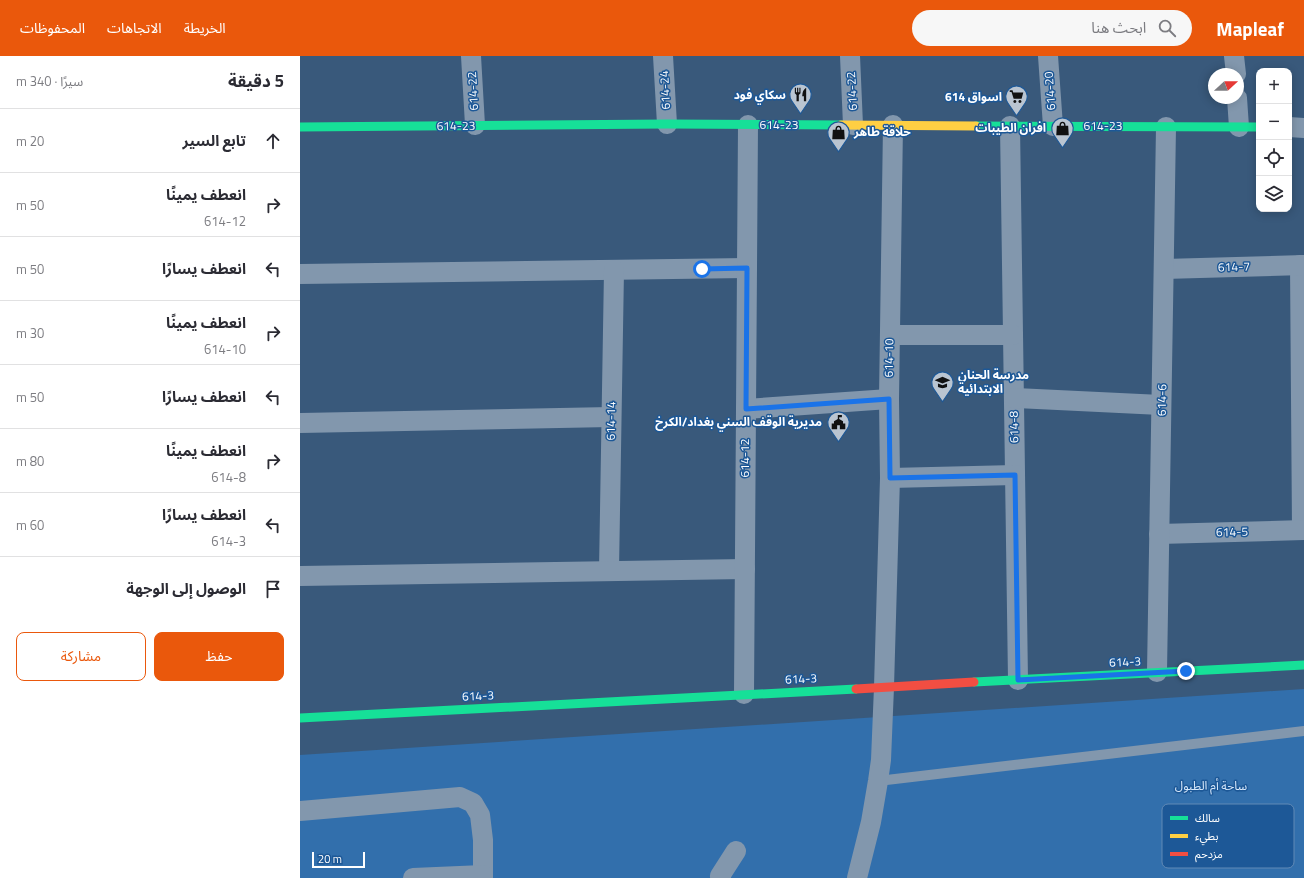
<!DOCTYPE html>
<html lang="ar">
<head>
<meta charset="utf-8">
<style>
  body { margin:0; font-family:"Titillium Web","Noto Sans Arabic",sans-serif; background:#f7f7f7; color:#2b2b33; direction:rtl }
  .controls { position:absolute; right:12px; top:12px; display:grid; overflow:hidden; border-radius:8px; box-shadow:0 2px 10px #0003 }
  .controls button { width:36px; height:36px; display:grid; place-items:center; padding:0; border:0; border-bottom:1px solid #e1e1e2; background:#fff; color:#2b2b33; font:20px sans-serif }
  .compass { position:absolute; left:908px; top:12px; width:36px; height:36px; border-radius:50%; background:#fff; box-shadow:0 2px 10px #0003; rotate:69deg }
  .scale { position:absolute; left:12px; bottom:10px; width:53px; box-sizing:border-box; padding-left:4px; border:2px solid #fff; border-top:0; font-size:11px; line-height:14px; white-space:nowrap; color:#fff; -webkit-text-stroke:3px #1d5897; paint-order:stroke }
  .stop { position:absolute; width:12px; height:12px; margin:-9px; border:3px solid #1a73e8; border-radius:50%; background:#fff }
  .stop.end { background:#1a73e8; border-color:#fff; box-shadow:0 1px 4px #0008 }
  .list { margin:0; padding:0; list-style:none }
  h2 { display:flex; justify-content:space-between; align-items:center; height:52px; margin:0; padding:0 16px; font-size:17px }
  h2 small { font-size:13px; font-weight:400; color:#7c7c81 }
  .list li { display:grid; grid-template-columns:26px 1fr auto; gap:12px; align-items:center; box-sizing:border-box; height:64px; padding:0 16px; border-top:1px solid #e1e1e2 }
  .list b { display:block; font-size:15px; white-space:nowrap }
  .list p { margin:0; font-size:13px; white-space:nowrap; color:#7c7c81 }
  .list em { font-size:13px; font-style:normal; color:#7c7c81 }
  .actions { display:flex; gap:8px; padding:12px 16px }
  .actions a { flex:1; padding:9px 0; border:1px solid #ea580c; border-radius:8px; text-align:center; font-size:14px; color:#ea580c }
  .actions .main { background:#ea580c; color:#fff }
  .icon { flex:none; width:22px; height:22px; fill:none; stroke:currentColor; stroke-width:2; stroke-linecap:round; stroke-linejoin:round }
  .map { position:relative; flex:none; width:1004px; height:822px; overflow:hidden; direction:ltr }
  header { display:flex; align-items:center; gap:24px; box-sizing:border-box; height:56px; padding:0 20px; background:#ea580c; color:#fff }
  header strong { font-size:19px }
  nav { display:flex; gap:22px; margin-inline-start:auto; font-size:14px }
  .search { width:280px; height:36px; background:#f7f7f7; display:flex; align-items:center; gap:10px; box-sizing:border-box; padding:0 14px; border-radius:22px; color:#7c7c81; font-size:15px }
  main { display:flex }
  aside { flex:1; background:#fff }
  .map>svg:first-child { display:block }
  .green { fill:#326fac }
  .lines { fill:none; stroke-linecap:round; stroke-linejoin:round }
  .lane { stroke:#8297ad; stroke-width:10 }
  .street { stroke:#8297ad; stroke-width:20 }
  .fast { stroke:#16e098; stroke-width:9 }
  .slow { stroke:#ffcf43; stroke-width:9 }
  .jam { stroke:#f24e42; stroke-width:9 }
  .route { stroke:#1a73e8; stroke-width:5 }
  .labels { text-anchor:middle; stroke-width:3; stroke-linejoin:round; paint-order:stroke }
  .street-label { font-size:12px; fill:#fff; stroke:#1d5897 }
  .poi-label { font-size:12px; font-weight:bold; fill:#fff; stroke:#1d5897; text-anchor:end }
  .park-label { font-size:12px; fill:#d8e9fb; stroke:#1d5897 }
  .key { fill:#1d5897; stroke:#618ab6; stroke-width:1 }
  .key-label { font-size:11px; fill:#fff }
</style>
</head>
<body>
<header>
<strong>Mapleaf</strong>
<div class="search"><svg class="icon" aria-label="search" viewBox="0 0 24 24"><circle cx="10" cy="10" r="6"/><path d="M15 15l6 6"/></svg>ابحث هنا</div>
<nav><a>الخريطة</a><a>الاتجاهات</a><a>المحفوظات</a></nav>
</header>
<main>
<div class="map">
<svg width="1004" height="822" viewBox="0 0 1004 822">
  <rect width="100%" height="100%" fill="#39597b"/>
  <path class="green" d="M1004,633V822H0V699Z"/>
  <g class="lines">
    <path class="lane" d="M578,725L1004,675"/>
    <g class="street">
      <path d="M171,0L175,69"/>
      <path d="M363,0L367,68"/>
      <path d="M550,0L553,69"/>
      <path d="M748,0L753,70"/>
      <path d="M934,0L936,18"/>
      <path d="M937,42L939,71"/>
      <path d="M710,70L718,624"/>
      <path d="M989,71L1004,72"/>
      <path d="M1000,209L1002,474"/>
      <path d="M864,213L1004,209"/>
      <path d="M0,218L447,212"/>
      <path d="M590,279H713"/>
      <path d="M714,342L861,349"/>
      <path d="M446,353L589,343"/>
      <path d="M0,367L311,361"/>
      <path d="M590,422L715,419"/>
      <path d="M859,478L1004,474"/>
      <path d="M309,515L314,214"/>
      <path d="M0,520L445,513"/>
      <path d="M857,616L866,71"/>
      <path d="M444,638L448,69"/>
      <path d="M0,755L160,741L173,747L180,759L183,784V822"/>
      <path d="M113,822L183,819"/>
      <path d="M421,822L420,820L436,795"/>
      <path d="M557,822L571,766L578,725L581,704L584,631L590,422L589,343L593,69"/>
    </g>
    <g class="fast">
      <path d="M676,70L959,71"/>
      <path d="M0,71L367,68L541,69"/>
      <path d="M674,626L1004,609"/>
      <path d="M0,662L556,633"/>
    </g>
    <path class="slow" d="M541,69L676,70"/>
    <path class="jam" d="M556,633L674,626"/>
  </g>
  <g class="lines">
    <path class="route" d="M402,213L447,212L446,353L589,343L590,422L715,419L718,624L886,615"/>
  </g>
  <defs>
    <symbol id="restaurant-pin" viewBox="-11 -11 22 30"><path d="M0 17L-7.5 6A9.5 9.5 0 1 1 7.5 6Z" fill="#bac5d1" stroke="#1d5897"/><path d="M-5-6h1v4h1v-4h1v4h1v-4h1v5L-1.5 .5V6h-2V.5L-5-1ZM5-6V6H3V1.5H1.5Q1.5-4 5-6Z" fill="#111"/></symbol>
    <symbol id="supermarket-pin" viewBox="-11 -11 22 30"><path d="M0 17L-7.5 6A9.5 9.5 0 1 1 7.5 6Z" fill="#bac5d1" stroke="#1d5897"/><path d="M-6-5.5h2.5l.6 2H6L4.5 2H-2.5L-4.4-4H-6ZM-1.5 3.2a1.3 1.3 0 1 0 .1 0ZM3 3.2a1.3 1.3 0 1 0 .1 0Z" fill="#111"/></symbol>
    <symbol id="shop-pin" viewBox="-11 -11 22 30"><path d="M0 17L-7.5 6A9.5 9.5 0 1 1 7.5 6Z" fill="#bac5d1" stroke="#1d5897"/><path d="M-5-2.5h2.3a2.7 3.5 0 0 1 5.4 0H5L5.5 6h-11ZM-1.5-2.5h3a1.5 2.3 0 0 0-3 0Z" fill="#111"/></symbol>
    <symbol id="school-pin" viewBox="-11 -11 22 30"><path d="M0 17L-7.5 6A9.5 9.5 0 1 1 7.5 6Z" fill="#bac5d1" stroke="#1d5897"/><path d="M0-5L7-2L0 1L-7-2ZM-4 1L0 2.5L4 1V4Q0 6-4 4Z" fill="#111"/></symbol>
    <symbol id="civic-pin" viewBox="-11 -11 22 30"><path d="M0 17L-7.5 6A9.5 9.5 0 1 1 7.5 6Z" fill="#bac5d1" stroke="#1d5897"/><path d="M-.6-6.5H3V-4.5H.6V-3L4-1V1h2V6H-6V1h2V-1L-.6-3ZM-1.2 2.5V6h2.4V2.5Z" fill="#111"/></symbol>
  </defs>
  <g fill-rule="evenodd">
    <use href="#restaurant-pin" x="488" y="26" width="25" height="34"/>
    <use href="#supermarket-pin" x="704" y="28" width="25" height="34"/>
    <use href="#shop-pin" x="750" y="60" width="25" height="34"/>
    <use href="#shop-pin" x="526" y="64" width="25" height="34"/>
    <use href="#school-pin" x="630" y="314" width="25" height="34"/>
    <use href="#civic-pin" x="526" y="354" width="25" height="34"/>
  </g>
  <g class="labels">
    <g class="street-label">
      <text transform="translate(365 34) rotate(-93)" y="4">614-24</text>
      <text transform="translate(173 35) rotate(-93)" y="4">614-22</text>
      <text transform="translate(552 35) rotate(-93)" y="4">614-22</text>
      <text transform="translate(750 35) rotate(-94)" y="4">614-20</text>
      <text x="479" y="73">614-23</text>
      <text transform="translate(156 70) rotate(-1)" y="4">614-23</text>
      <text x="803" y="74">614-23</text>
      <text transform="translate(934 211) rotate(-2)" y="4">614-7</text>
      <text transform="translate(589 302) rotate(-89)" y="4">614-10</text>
      <text transform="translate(862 344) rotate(-89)" y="4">614-6</text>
      <text transform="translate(311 365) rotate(-89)" y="4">614-14</text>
      <text transform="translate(714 371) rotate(-91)" y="4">614-8</text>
      <text transform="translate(445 402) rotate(-90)" y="4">614-12</text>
      <text transform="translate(932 476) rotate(-1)" y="4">614-5</text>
      <text transform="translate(825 606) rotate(-3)" y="4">614-3</text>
      <text transform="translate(501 623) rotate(-3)" y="4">614-3</text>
      <text transform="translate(178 640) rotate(-3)" y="4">614-3</text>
    </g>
    <g class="poi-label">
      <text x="486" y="43">سكاي فود</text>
      <text x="702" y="45">اسواق 614</text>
      <text x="746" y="76">افران الطيبات</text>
      <text x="554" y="80" text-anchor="start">حلاقة طاهر</text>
      <text x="658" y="323" text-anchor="start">مدرسة الحنان<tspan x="658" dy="14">الابتدائية</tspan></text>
      <text x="522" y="370">مديرية الوقف السني بغداد/الكرخ</text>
    </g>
    <g class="park-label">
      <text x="911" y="734">ساحة أم الطبول</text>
    </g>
  </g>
  <rect x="862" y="748" width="132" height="64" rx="6" class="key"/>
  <rect x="870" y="760" width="18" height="4" fill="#16e098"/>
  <rect x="870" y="778" width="18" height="4" fill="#ffcf43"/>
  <rect x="870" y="796" width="18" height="4" fill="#f24e42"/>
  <g class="key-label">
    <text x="895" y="766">سالك</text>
    <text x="895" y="784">بطيء</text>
    <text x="895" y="802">مزدحم</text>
  </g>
</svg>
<div class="controls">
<button>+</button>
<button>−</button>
<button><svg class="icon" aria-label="locate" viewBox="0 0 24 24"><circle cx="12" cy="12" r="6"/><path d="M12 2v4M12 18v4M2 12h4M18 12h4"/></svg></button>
<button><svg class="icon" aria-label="layers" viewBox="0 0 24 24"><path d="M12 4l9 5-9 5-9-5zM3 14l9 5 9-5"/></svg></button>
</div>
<svg class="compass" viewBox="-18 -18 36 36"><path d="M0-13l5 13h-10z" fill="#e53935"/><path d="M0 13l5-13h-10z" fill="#7c7c81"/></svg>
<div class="scale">20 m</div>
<div class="stop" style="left:402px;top:213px"></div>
<div class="stop end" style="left:886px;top:615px"></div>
</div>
<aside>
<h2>5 دقيقة<small>سيرًا · 340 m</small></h2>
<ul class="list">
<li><svg class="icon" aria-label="ahead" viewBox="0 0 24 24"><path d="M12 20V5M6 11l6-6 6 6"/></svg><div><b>تابع السير</b></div><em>20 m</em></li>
<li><svg class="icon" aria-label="right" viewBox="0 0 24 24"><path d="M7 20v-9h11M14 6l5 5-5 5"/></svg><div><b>انعطف يمينًا</b><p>614-12</p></div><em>50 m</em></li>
<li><svg class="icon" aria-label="left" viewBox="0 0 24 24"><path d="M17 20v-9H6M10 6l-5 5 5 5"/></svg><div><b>انعطف يسارًا</b></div><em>50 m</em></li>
<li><svg class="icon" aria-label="right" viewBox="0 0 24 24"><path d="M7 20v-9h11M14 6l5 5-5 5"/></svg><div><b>انعطف يمينًا</b><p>614-10</p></div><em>30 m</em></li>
<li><svg class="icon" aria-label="left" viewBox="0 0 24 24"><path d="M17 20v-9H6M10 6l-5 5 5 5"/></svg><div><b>انعطف يسارًا</b></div><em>50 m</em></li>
<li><svg class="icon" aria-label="right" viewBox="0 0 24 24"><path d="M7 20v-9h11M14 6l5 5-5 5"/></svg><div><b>انعطف يمينًا</b><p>614-8</p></div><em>80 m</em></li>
<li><svg class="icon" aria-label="left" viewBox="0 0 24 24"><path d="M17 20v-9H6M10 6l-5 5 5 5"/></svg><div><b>انعطف يسارًا</b><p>614-3</p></div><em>60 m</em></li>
<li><svg class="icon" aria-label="arrive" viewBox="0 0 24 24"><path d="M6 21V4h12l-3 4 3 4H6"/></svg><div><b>الوصول إلى الوجهة</b></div></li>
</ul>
<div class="actions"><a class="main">حفظ</a><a>مشاركة</a></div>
</aside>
</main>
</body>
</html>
